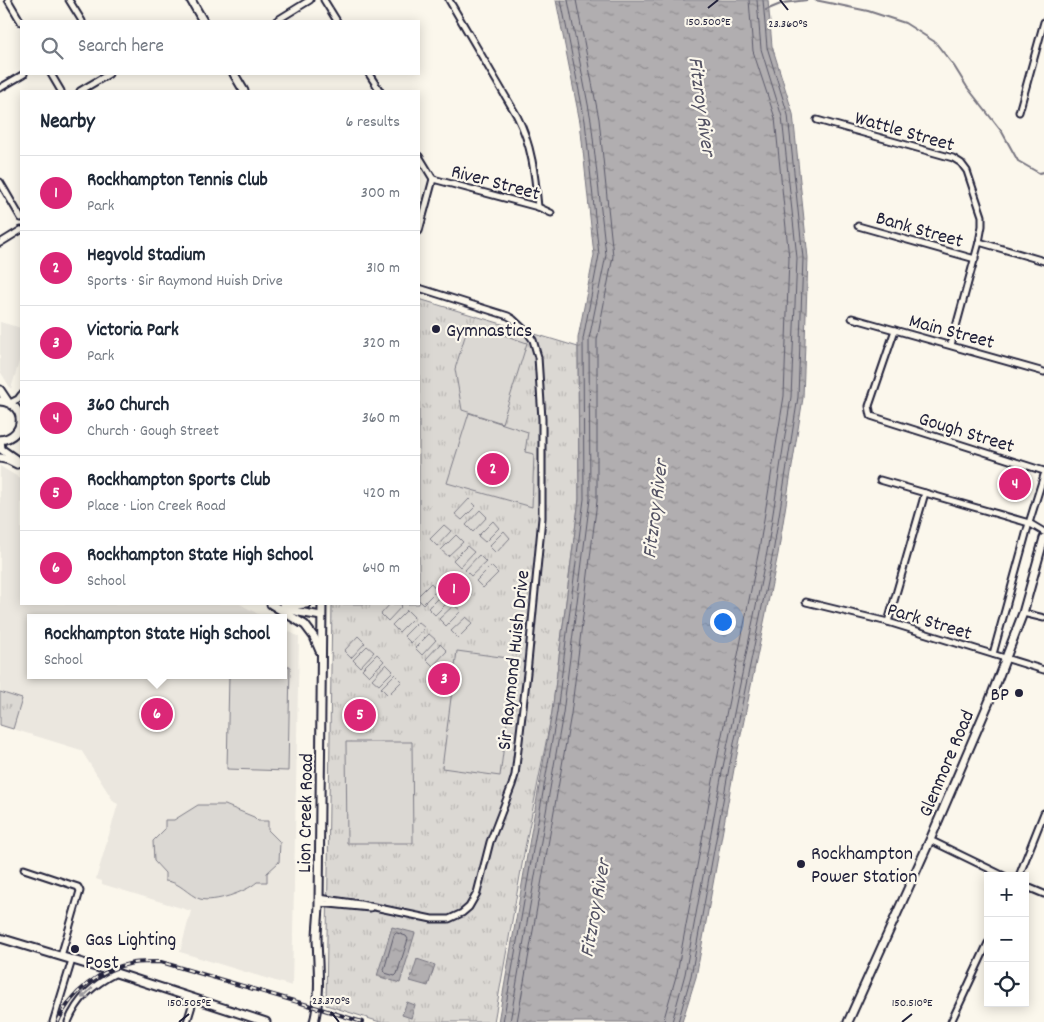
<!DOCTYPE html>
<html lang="en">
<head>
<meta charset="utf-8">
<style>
  body { margin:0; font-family:Dekko,sans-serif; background:#f2f2f3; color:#1f2937 }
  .controls { position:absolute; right:15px; bottom:15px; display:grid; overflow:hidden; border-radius:0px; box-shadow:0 2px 12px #0003 }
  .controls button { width:45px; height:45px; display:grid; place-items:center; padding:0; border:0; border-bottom:1px solid #e0e1e3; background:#fff; color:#1f2937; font:25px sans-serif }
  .you { position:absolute; left:722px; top:621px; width:18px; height:18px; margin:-12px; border:4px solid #fff; border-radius:50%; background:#1a73e8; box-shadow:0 0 0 8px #1a73e833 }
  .badge { display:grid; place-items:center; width:32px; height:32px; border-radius:50%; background:#db2777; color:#fff; font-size:16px; font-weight:700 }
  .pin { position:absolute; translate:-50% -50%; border:2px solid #fff; box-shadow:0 1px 5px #0006 }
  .popup { position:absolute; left:27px; top:614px; width:260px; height:65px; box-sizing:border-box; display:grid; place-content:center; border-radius:0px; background:#fff; filter:drop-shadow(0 1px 4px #0005); font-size:16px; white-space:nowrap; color:#747a83 }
  .popup b { font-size:19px; color:#1f2937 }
  .popup::after { content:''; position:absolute; left:50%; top:100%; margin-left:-10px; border:10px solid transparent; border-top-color:#fff }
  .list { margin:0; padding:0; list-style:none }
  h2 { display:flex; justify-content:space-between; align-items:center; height:65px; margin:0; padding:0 20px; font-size:21px }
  h2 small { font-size:16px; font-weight:400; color:#747a83 }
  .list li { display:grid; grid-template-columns:32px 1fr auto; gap:15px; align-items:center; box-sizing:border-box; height:75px; padding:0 20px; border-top:1px solid #e0e1e3 }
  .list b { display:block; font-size:19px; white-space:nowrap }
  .list p { margin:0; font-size:16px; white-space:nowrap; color:#747a83 }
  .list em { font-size:16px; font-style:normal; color:#747a83 }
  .icon { flex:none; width:28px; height:28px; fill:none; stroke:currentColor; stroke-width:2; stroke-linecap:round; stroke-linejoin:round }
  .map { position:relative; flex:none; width:1044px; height:1022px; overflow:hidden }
  .search { position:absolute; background:#fff; box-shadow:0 2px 12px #0003; left:20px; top:20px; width:400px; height:55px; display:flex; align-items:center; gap:12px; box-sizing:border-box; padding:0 18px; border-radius:0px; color:#747a83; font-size:19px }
  .panel { position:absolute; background:#fff; box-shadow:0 2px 12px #0003; left:20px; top:90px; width:400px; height:515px; border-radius:0px }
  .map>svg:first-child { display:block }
  .built { fill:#ebe7df }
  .grass { fill:url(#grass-tufts); stroke:#7e7d87 }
  .garden { fill:#dbd8d3; stroke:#7e7d87 }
  .water { fill:url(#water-ripples); stroke:#787681 }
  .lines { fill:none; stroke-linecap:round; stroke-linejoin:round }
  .shore { stroke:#5b5a6a; stroke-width:1 }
  .stream { stroke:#787681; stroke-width:2 }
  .street-casing { stroke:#22223b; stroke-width:9 }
  .secondary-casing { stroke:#22223b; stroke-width:11 }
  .street { stroke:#fbf7ec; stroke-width:5 }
  .secondary { stroke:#fbf7ec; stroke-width:7 }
  .rail-casing { stroke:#22223b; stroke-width:4 }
  .rail { stroke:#fbf7ec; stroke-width:2; stroke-dasharray:5.5; stroke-linecap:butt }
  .oneway { stroke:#99979c }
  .ticks { fill:none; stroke:#22223b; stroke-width:2 }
  .poi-dot { fill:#22223b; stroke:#fbf7ec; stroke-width:2 }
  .labels { text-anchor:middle; stroke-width:4.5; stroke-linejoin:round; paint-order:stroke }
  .street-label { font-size:20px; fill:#22223b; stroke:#fbf7ec }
  .poi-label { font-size:20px; fill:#22223b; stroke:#fbf7ec; text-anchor:start }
  .water-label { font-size:21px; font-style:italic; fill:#545364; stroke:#fbf7ec }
  .ticks-label { font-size:12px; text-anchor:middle; fill:#22223b; stroke:#fbf7ec; stroke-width:4.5; stroke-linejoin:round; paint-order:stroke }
</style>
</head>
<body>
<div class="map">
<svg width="1044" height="1022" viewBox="0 0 1044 1022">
  <defs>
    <pattern id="grass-tufts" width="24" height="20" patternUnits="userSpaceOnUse" patternTransform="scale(1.25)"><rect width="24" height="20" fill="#dbd8d3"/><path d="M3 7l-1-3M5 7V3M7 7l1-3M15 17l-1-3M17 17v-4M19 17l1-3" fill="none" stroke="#bcb9b6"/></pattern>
    <pattern id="water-ripples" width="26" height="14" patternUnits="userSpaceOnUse" patternTransform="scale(1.25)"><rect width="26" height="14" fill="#b1aeb0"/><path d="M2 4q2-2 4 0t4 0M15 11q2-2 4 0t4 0" fill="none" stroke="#908d90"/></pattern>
  </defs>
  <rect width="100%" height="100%" fill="#fbf7ec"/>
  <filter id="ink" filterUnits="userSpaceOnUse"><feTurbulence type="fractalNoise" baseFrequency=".02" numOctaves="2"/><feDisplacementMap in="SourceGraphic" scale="10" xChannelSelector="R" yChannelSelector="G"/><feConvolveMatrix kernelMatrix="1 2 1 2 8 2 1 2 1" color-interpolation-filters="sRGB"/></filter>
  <g filter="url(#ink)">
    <g class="built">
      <path d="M0,322L21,328V355L11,389L0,371Z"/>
      <path d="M0,466L21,479V604H240L265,618H31V675H283V628L299,637L292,986L180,952L191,911L102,884V881L96,879L118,804L114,802L81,750L13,729L22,699L0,692Z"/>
    </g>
    <g class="grass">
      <path d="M419,299L578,347L579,499L552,712L525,848L494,1022H380L326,1005L332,604H419Z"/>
      <path d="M0,692L22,699L13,729L0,725Z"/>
    </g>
    <g class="garden">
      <path d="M469,323L527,343L502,423L462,410L455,369Z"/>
      <path d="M469,413L528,432L525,452L534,454L532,507L447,483Z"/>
      <path d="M469,499L476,506L462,520L455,514Z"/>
      <path d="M480,510L487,517L473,532L466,525Z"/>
      <path d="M493,521L499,528L485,542L478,536Z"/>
      <path d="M444,525L451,531L437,546L430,539Z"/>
      <path d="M504,531L510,538L496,553L489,546Z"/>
      <path d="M456,535L463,542L448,556L441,550Z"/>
      <path d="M467,546L474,552L460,567L453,560Z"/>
      <path d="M479,555L486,562L471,576L465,570Z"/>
      <path d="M491,566L498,573L483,588L476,581Z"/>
      <path d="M431,583L437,590L423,604L419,600V595Z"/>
      <path d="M442,594L449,601L435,615L428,608Z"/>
      <path d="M390,604H400L402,606L388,621L381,614Z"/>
      <path d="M454,605L461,611L446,626L439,619Z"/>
      <path d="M407,610L414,617L399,632L392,625Z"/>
      <path d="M466,617L473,623L458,638L451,631Z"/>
      <path d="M418,622L425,628L411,643L404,636Z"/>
      <path d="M429,634L436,640L422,655L415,648Z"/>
      <path d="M358,636L365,643L351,658L344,651Z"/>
      <path d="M440,644L447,651L433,666L426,659Z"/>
      <path d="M367,646L374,652L360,667L353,660Z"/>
      <path d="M457,651L515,659L500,776L442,768Z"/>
      <path d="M377,654L384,661L369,676L362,669Z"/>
      <path d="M386,664L393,671L379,685L372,679Z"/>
      <path d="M283,666H290L288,771L227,769L229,675H283Z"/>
      <path d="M395,674L402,681L388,695L381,688Z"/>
      <path d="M346,742H412L413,843H347Z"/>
      <path d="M198,805H225L254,817L258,821H268V830L280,842L279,862L267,873V882H257C246,892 214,903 200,899C188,895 179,881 165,881V873L154,861L153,841L165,829V820H174Z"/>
    </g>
    <g class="water">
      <path d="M556,0H768L772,46L793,114L808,258L803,398L778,554L734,769L696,977L682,1022H498L552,712L579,499L578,338L594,255L580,122Z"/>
      <path d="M392,927L415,933L400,983L377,976Z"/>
      <path d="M417,959L435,965L428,986L410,981Z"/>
      <path d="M407,1002L415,1005L411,1018L402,1015Z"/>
    </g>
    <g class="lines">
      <g class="shore">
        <path d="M397,933L406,936L408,939L397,974L395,976L385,973L384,970L394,935Z"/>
        <path d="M503,1022L557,712L584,499L583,339L599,255L585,121L561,0"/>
        <path d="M510,1022L563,713L590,499L589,339L606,255L591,120L568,0"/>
        <path d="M517,1022L571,714L597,501V340L613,256L599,119L576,0"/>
        <path d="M664,1022L665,1015L677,973L716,765L759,550L784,396L789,258L775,118L753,51L749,0"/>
        <path d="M672,1022L685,974L723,767L767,552L791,397L797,258L782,117L761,49L757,0"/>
        <path d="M678,1022L691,976L729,768L773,553L798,397L803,258L788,115L767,47L763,0"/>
      </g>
      <g class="stream">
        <path d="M815,0L868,11L905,23L935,42L954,66L967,87L1002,132L1018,161L1039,173L1044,172"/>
        <path d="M766,10L783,3L807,0"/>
      </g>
      <defs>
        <g id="street">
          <path d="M8,0L21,22"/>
          <path d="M69,0L82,21"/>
          <path d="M324,0L337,21"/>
          <path d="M449,0L517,116C532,145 535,175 538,207"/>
          <path d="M276,21L310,0"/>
          <path d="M51,74L61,91"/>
          <path d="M369,74L380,91"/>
          <path d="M0,88L24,74"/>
          <path d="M80,91L109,74"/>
          <path d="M1019,112L1044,22"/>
          <path d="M817,120L953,158L961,163L967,171L982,216V226L979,242L951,345"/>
          <path d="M419,156L433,179"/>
          <path d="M433,179L538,207L551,213"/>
          <path d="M0,182L21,218"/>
          <path d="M858,226L975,259"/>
          <path d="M419,231L433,179"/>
          <path d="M979,242L1044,261"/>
          <path d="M0,243L21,230"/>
          <path d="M852,318L1044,372"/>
          <path d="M895,330L869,406L871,416L1044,471"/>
          <path d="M10,403L18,399L21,395"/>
          <path d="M880,480L1029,523L1044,532"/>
          <path d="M806,602L888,622L1044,670"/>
          <path d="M1023,613L1044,618"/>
          <path d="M888,622L925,493"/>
          <path d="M993,654L1029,523L1044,475"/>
          <path d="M930,840L1004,876"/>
          <path d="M24,869L78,887L80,891L61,956"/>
          <path d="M1019,876L1044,813"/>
          <path d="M1025,886L1044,894"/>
          <path d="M319,898L360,904L432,919H449L462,913L469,907L477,893L490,842L512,785L515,775L527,673L542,518V419L538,357L533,340L528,333L513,319L508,316L419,288"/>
          <path d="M319,903L370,908"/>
          <path d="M53,1022L72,960"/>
          <path d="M68,1022C78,998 93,985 116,973"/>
          <path d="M187,1022L194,999"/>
          <path d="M951,1022L988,943"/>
        </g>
        <g id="secondary">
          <path d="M191,0L203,21"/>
          <path d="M234,74L244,91"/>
          <path d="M0,390L8,402"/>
          <path d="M0,401C27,403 27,437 0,440"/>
          <path d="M0,440L1,449L21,463"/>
          <path d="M0,458L9,460L17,464"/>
          <path d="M271,604L305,625L314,637L320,651"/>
          <path d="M283,604L295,605L306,604"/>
          <path d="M283,607L299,612L321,616"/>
          <path d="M0,938L116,973L266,1022"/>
          <path d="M314,1022C321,995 318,967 317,939C317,927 319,915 319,903L322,604"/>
          <path d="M848,1022L930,840L989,702L1023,613L1044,538"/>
        </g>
      </defs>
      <use href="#street" class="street-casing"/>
      <use href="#secondary" class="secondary-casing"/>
      <use href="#street" class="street"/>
      <use href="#secondary" class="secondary"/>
      <defs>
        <path id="rail" d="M58,1022C70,992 101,969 133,963C142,962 151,962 161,962L318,1008L362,1022"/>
      </defs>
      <use href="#rail" class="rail-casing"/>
      <use href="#rail" class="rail"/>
    </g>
    <defs><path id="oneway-shaft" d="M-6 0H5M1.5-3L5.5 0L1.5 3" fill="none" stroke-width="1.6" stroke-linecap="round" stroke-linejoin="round" transform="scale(1.25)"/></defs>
    <use class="oneway" href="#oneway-shaft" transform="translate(87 993) rotate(135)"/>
  </g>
  <path class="ticks" d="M780,0L788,10M708,8L718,0M331,1012L339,1022M179,1022L189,1014M902,1022L912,1014"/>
  <g class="poi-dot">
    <circle cx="436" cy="329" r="5"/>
    <circle cx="1019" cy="693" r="5"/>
    <circle cx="801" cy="864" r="5"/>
    <circle cx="75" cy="949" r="5"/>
  </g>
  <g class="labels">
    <g class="street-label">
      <text transform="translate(905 130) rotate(16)" y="7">Wattle Street</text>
      <text transform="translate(496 181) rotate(15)" y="7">River Street</text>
      <text transform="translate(920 228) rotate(16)" y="7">Bank Street</text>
      <text transform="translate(952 330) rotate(15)" y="7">Main Street</text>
      <text transform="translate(967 431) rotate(17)" y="7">Gough Street</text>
      <text transform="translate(930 620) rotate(17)" y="7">Park Street</text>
      <text transform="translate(512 660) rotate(-84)" y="7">Sir Raymond Huish Drive</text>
      <text transform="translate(945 763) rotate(-67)" y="7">Glenmore Road</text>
      <text transform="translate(304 813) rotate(-89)" y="7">Lion Creek Road</text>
    </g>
    <g class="poi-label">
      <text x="446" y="336">Gymnastics</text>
      <text x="1009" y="700" text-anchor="end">BP</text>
      <text x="811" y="859">Rockhampton<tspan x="811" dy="23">Power Station</tspan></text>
      <text x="85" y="945">Gas Lighting<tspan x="85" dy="23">Post</tspan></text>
    </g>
    <g class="water-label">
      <text transform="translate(703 106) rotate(82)" y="7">Fitzroy River</text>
      <text transform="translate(654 509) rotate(-83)" y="7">Fitzroy River</text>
      <text transform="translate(594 908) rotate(-80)" y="7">Fitzroy River</text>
    </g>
  </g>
  <g class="ticks-label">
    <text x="708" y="25">150.500°E</text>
    <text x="788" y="27">23.360°S</text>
    <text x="331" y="1004">23.370°S</text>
    <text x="189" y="1006">150.505°E</text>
    <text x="912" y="1006">150.510°E</text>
  </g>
</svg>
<div class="controls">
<button>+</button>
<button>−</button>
<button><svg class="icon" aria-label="locate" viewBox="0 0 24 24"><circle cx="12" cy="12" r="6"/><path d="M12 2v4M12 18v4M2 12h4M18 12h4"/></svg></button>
</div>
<div class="you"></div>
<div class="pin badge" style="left:454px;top:589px">1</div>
<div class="pin badge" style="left:493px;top:469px">2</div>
<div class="pin badge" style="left:444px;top:679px">3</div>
<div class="pin badge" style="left:1015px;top:484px">4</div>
<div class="pin badge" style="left:360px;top:715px">5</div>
<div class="pin badge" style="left:157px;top:714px">6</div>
<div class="popup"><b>Rockhampton State High School</b>School</div>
<div class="search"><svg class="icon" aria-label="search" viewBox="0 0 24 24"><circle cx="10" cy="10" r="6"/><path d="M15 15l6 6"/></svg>Search here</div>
<section class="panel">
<h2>Nearby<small>6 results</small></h2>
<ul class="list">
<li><span class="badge">1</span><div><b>Rockhampton Tennis Club</b><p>Park</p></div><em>300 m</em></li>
<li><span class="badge">2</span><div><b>Hegvold Stadium</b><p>Sports · Sir Raymond Huish Drive</p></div><em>310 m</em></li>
<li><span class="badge">3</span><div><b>Victoria Park</b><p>Park</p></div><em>320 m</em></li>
<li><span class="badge">4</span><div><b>360 Church</b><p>Church · Gough Street</p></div><em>360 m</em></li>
<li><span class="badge">5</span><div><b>Rockhampton Sports Club</b><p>Place · Lion Creek Road</p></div><em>420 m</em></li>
<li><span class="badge">6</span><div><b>Rockhampton State High School</b><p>School</p></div><em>640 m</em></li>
</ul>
</section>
</div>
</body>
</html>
